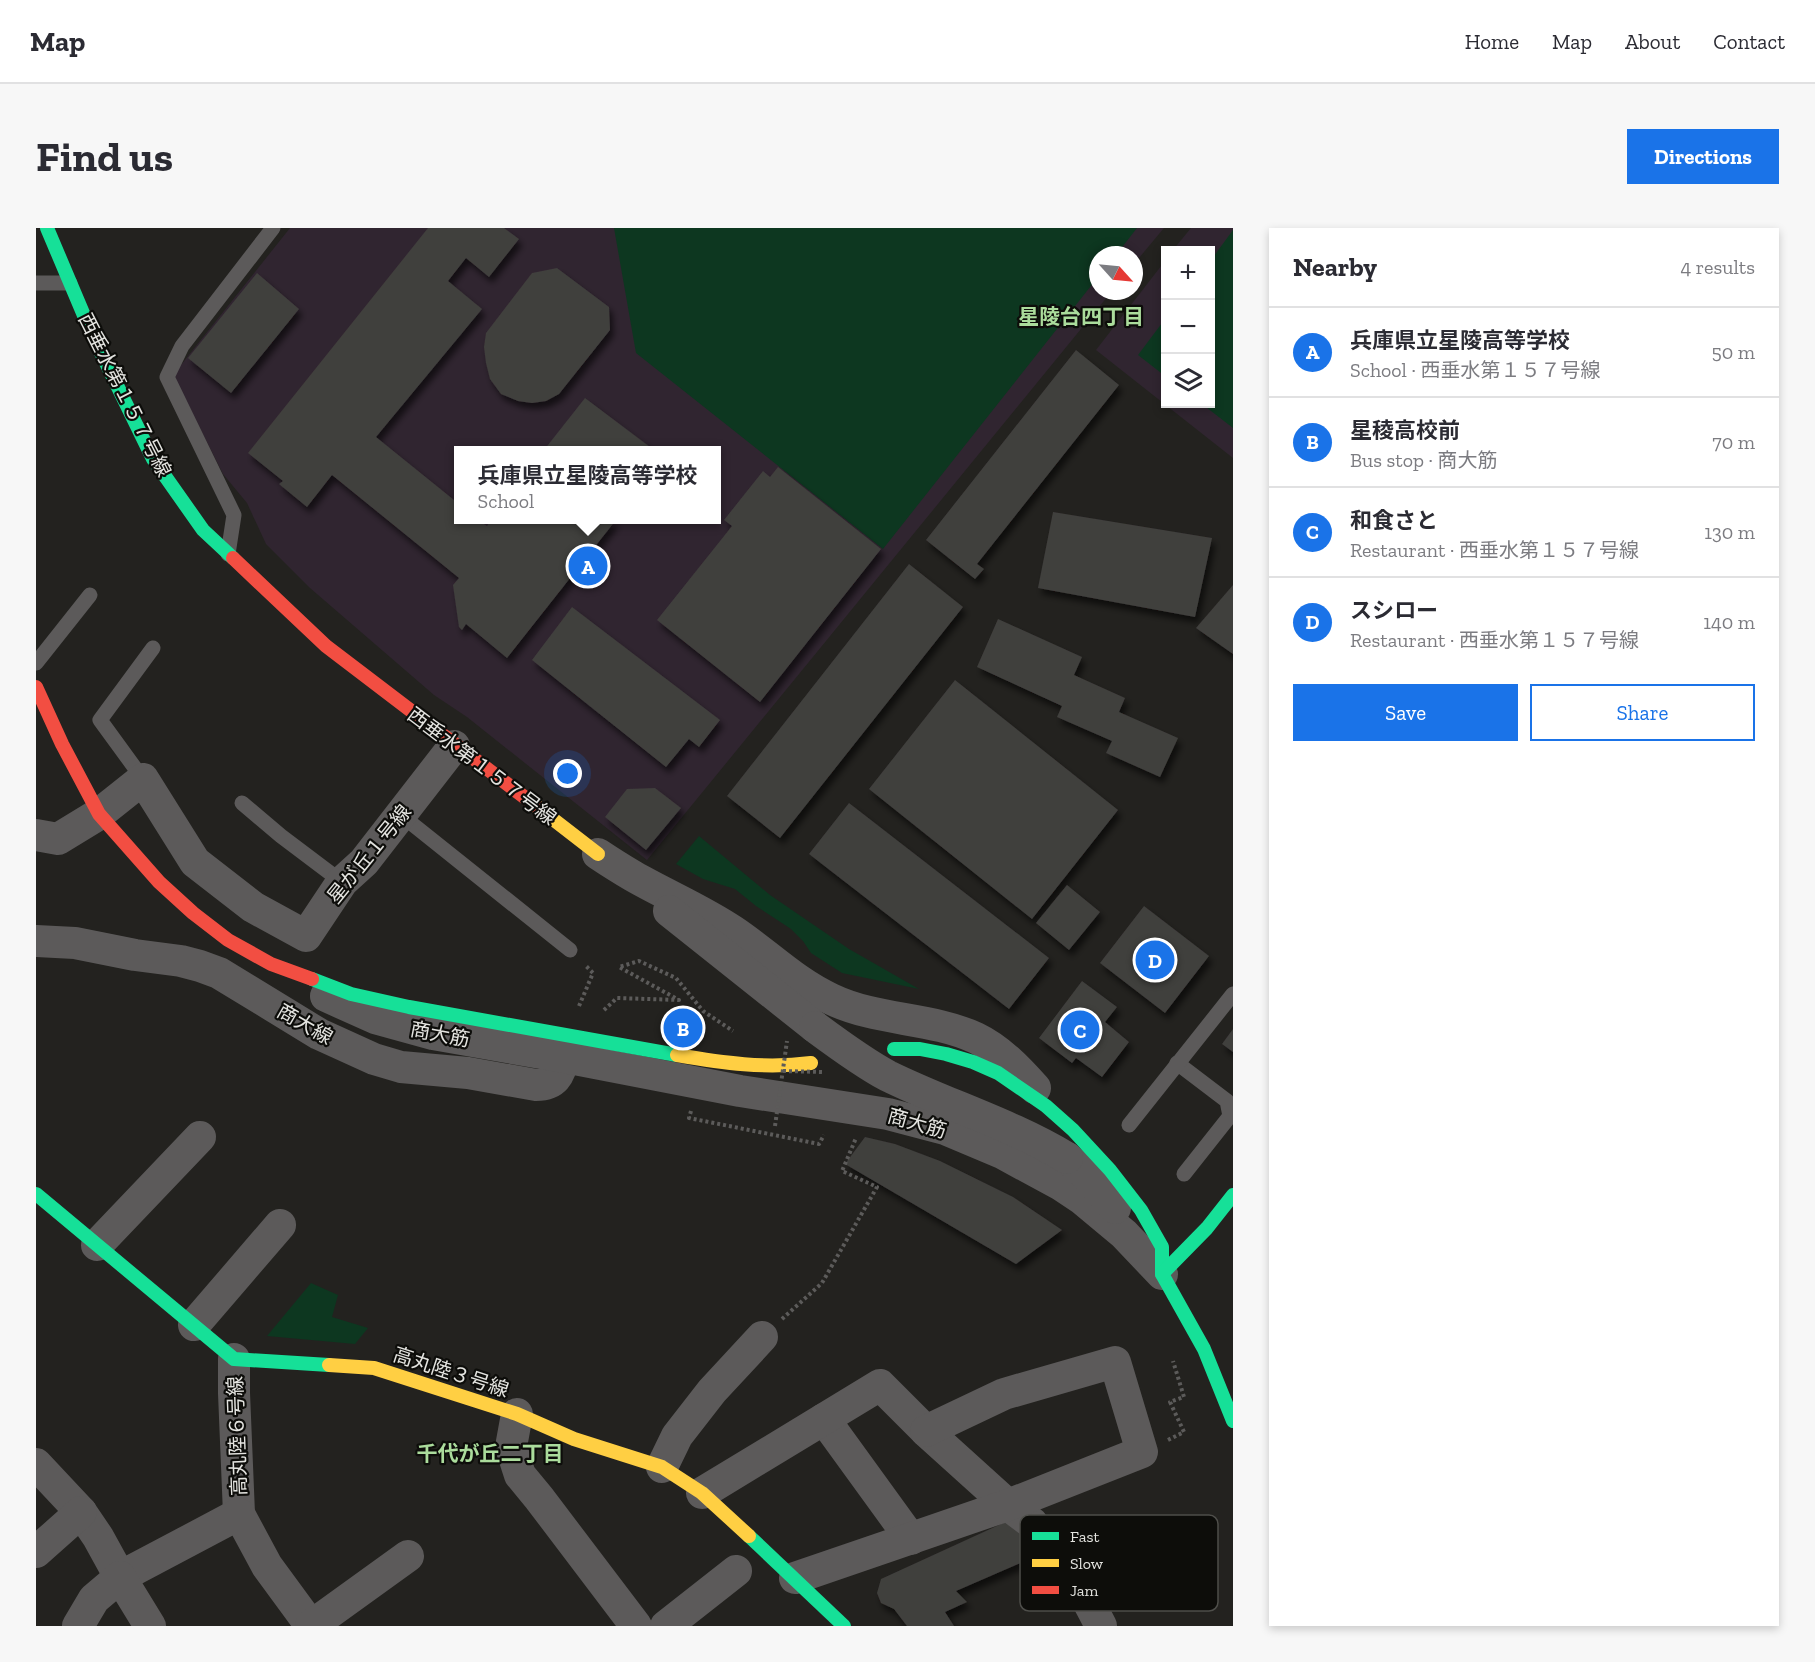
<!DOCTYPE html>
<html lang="en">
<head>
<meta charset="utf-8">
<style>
  body { margin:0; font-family:"Zilla Slab","Noto Sans JP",serif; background:#f7f7f7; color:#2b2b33 }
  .controls { position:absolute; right:18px; top:18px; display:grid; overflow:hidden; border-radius:0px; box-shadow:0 3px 9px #0003 }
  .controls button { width:54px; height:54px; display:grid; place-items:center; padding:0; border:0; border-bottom:2px solid #e1e1e2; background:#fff; color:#2b2b33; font:30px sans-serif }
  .compass { position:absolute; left:1053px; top:18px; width:54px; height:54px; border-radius:50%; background:#fff; box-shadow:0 3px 9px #0003; rotate:117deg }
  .you { position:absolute; left:532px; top:546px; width:21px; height:21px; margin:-15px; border:4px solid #fff; border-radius:50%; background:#1a73e8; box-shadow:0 0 0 9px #1a73e833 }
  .badge { display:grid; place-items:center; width:39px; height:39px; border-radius:50%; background:#1a73e8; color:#fff; font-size:20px; font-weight:700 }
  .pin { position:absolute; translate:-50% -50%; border:3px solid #fff; box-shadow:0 2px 6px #0006 }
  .popup { position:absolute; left:418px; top:218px; width:267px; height:78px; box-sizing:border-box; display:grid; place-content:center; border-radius:0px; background:#fff; filter:drop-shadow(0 2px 4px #0005); font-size:20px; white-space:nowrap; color:#7c7c81 }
  .popup b { font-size:22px; color:#2b2b33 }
  .popup::after { content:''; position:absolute; left:50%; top:100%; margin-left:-12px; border:12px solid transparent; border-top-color:#fff }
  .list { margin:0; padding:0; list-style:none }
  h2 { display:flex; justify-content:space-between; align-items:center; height:78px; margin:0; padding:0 24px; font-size:26px }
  h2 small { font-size:20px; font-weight:400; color:#7c7c81 }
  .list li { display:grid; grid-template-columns:39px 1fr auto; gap:18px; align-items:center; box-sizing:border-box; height:90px; padding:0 24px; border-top:2px solid #e1e1e2 }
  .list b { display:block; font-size:22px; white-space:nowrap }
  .list p { margin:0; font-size:20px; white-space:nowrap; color:#7c7c81 }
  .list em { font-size:20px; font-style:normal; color:#7c7c81 }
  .actions { display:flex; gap:12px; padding:18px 24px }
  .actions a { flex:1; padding:14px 0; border:2px solid #1a73e8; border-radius:0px; text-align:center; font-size:21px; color:#1a73e8 }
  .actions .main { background:#1a73e8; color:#fff }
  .icon { flex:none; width:33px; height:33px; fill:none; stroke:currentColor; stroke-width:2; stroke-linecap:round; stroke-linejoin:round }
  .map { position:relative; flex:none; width:1197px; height:1398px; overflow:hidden; border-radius:0px }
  header { display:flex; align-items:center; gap:36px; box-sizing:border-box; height:84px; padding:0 30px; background:#fff; border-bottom:2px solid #e1e1e2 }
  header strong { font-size:28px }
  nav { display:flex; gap:33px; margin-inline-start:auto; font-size:21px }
  .intro { display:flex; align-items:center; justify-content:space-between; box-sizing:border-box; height:144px; padding:0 36px }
  h1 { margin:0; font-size:42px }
  .button { padding:15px 27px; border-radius:0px; background:#1a73e8; color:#fff; font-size:21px; font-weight:700 }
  main { display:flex; gap:36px; padding:0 36px }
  aside { flex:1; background:#fff; border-radius:0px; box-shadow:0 3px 9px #0003 }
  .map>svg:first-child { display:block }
  .education { fill:#302530; fill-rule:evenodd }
  .green { fill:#0d3720 }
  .building { fill:#403f3d; filter:url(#shadow) }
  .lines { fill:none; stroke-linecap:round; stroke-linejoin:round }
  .path { stroke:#5c5b5a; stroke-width:4; stroke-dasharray:3 3; stroke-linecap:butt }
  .lane { stroke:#5c5a5a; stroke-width:15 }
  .street { stroke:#5c5a5a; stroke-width:32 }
  .fast { stroke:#16e098; stroke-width:14 }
  .slow { stroke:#ffcf43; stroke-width:14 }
  .jam { stroke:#f24e42; stroke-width:14 }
  .path-bridge { stroke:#5c5b5a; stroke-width:4; stroke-dasharray:3 3; stroke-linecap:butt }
  .street-bridge { stroke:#5c5a5a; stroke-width:32 }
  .labels { text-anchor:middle; stroke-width:4.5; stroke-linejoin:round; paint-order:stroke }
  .street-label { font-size:20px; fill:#e4e4e0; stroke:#0d0d0a }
  .neighbourhood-label { font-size:21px; font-weight:bold; fill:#abdc9c; stroke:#0d0d0a }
  .key { fill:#0d0d0a; stroke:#4e4e4a; stroke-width:1.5 }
  .key-label { font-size:16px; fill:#e4e4e0 }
</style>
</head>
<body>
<header>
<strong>Map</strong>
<nav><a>Home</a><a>Map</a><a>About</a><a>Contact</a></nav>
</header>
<div class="intro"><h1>Find us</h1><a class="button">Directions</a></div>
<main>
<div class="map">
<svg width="1197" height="1398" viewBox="0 0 1197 1398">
  <defs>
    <filter id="shadow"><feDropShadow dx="3.5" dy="6" stdDeviation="3" flood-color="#0009"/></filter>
  </defs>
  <rect width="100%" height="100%" fill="#23221f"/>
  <g class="education">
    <path d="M254,0H1128L1098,36V27H1062V63H1076L611,632L431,489L398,467L274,360L230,316L211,275L187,246L137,147ZM423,222H681V292H423Z"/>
    <path d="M1155,0H1197V230L1060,122L1129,33L1130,176H1174V22H1137Z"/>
  </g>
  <g class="green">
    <path d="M578,0H1101L1080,27H1062V49L847,321L600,125Z"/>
    <path d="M1197,2V200L1166,176H1174L1175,32Z"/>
    <path d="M1129,91V148L1102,127Z"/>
    <path d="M663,608L734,667L813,721L883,761L806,745L775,725L767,713L755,701L720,678L699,661L667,651L640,636Z"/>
    <path d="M275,1055L302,1067L296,1089L332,1100L319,1116L231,1108Z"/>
  </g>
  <g class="building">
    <path d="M392,0H468L483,11L453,49L430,30L412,53L446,81L340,209L423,276V292H442L451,298L455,292H580L471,430L430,396L426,402L423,399L417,357L423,350L296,247L271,279L243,256L247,253L212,225Z"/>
    <path d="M521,40L573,79L574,102L523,166L510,173L496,175L482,173L465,166L454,151L450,135L448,119L450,105L496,45Z"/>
    <path d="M221,45L263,81L195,165L152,130Z"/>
    <path d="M1040,122L1083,157L941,336L948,341L939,351L890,312Z"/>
    <path d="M549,170L618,222H508Z"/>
    <path d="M742,239L845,321L724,474L621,392L696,298L688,292L727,243L734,249Z"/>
    <path d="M1017,284L1176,310L1159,389L1002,360Z"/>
    <path d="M873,336L927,379L744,610L691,568Z"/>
    <path d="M1197,357V426L1160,400Z"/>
    <path d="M536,379L684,492L663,519L653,511L630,539L496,432Z"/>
    <path d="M962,391L1046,429L1038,447L1089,470L1083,484L1142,510L1124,549L1070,525L1076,513L1021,489L1026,478L941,439Z"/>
    <path d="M919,452L1082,582L996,691L833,561Z"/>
    <path d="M619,560L645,580L610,622L569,589L591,561Z"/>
    <path d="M813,575L1013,730L973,781L773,626Z"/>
    <path d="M1031,657L1064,684L1033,722L1000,695Z"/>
    <path d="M1108,678L1173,728L1129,785L1064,735Z"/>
    <path d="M1046,753L1081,779L1069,794L1093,814L1066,849L1040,830L1036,835L1003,810Z"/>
    <path d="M1197,801V824L1186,816Z"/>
    <path d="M829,909L859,916L904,933L977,969L1026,1002L980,1036L809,936Z"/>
    <path d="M976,1291L1003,1327L920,1363L931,1374L909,1384L918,1398H871L858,1381L845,1375L841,1365L845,1351Z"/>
  </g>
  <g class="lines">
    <g class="path">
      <path d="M543,778L557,745L549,737"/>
      <path d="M568,782L581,770L643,772L583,739L603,733L640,750L667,783L697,803"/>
      <path d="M655,883L653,890L783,916L788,907"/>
      <path d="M746,1091L786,1055L841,959L806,943L820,910"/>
      <path d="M1132,1212L1148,1204L1134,1174L1148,1169L1137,1133"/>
    </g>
    <g class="lane">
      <path d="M0,55H34"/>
      <path d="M192,326L198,287L131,149L146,118L237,0"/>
      <path d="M0,435L54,367"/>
      <path d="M107,551L64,492L117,420"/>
      <path d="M206,575L245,608L306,654"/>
      <path d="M365,587L534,722"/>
      <path d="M1141,835L1191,873L1194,888L1148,946"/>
      <path d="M1093,897L1197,766"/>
    </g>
    <g class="street">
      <path d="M0,607L22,611L63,586L107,551L159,634L217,679L270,708L306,654L328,634L418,518"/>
      <path d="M562,626C574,634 585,641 597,648C630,667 666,682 697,703C730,725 758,754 795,771C841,793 894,789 940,810C963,821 982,841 999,860"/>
      <path d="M633,683L779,799"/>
      <path d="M0,713L39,715L99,727L145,733L164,738L183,745L283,806L338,831L365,839L432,845L500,857C521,857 523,846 528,829"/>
      <path d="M290,768L339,790L397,806L528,829L704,863L852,886L909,901L966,925L1025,957L1046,971L1088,1006L1126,1046"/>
      <path d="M1031,930L1049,946L1079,980"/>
      <path d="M61,1017L164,909"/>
      <path d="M158,1097L244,997"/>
      <path d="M198,1131V1165L203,1286"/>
      <path d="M481,1186L475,1219L484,1247L503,1270L600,1398"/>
      <path d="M788,1191L875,1311"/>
      <path d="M0,1236L45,1284L62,1309L84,1349L203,1286L231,1338L275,1398"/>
      <path d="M626,1239L641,1208L676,1163L726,1109"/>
      <path d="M666,1265L844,1157L890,1203L972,1277L996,1295L1053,1375L1065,1398"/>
      <path d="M0,1324L45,1284"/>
      <path d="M759,1350L972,1277L1106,1224L1079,1134L968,1166L890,1203"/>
      <path d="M42,1398L58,1371L84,1349L114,1398"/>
      <path d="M275,1398L372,1328"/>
      <path d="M630,1398L700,1343"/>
    </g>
    <g class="fast">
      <path d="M11,0L55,104L117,231L167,302L197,330"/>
      <path d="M276,751L315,766L373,779L641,827"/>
      <path d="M858,821H884L910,826L937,834L962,845L1010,878L1037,902L1074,942L1105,982L1126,1019V1046L1168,1121L1197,1193"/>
      <path d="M0,966L198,1131L293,1137"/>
      <path d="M1126,1046L1171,1000L1197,967"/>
      <path d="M713,1308L808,1398"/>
    </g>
    <g class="slow">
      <path d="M500,578L562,626"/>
      <path d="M641,827C687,835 729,841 775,835"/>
      <path d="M293,1137L338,1140L481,1186L538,1211L626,1239L666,1265L713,1308"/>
    </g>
    <g class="jam">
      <path d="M197,330L290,418L500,578"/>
      <path d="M0,459L26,516L63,586L123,654L157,685L192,712L235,736L276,751"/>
    </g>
    <g class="path-bridge">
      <path d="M747,843L787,844L786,843"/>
      <path d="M739,898L751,813"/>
    </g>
    <path class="street-bridge" d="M779,799C802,816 826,834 852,848C911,877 975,896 1031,930"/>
  </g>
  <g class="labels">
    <g class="street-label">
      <text transform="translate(89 167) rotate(63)" y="7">西垂水第１５７号線</text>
      <text transform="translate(446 538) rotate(37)" y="7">西垂水第１５７号線</text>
      <text transform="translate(333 626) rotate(-51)" y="7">星が丘１号線</text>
      <text transform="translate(269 796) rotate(30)" y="7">商大線</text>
      <text transform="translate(404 806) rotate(11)" y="7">商大筋</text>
      <text transform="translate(881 895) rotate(16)" y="7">商大筋</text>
      <text transform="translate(415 1144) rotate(18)" y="7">高丸陸３号線</text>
      <text transform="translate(201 1208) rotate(-92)" y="7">高丸陸６号線</text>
    </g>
    <g class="neighbourhood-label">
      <text x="1045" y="96">星陵台四丁目</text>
      <text x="454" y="1233">千代が丘二丁目</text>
    </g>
  </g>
  <rect x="984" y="1287" width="198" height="96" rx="9" class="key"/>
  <rect x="996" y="1304" width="27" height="8" fill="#16e098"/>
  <rect x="996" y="1331" width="27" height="8" fill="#ffcf43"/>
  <rect x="996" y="1358" width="27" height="8" fill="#f24e42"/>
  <g class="key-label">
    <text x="1034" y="1314">Fast</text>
    <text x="1034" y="1341">Slow</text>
    <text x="1034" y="1368">Jam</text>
  </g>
</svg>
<div class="controls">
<button>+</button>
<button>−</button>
<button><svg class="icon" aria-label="layers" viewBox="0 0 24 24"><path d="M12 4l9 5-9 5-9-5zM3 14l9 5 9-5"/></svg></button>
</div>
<svg class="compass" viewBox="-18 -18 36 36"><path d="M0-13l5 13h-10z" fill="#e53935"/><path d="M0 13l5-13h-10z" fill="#7c7c81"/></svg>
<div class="you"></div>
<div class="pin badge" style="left:552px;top:338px">A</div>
<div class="popup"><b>兵庫県立星陵高等学校</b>School</div>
<div class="pin badge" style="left:647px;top:800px">B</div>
<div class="pin badge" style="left:1044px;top:802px">C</div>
<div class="pin badge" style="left:1119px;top:732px">D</div>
</div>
<aside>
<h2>Nearby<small>4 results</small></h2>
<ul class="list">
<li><span class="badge">A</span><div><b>兵庫県立星陵高等学校</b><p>School · 西垂水第１５７号線</p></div><em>50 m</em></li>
<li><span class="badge">B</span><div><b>星稜高校前</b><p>Bus stop · 商大筋</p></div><em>70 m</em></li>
<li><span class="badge">C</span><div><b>和食さと</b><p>Restaurant · 西垂水第１５７号線</p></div><em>130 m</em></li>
<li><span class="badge">D</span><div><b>スシロー</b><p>Restaurant · 西垂水第１５７号線</p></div><em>140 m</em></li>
</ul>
<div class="actions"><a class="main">Save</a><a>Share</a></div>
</aside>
</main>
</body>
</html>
